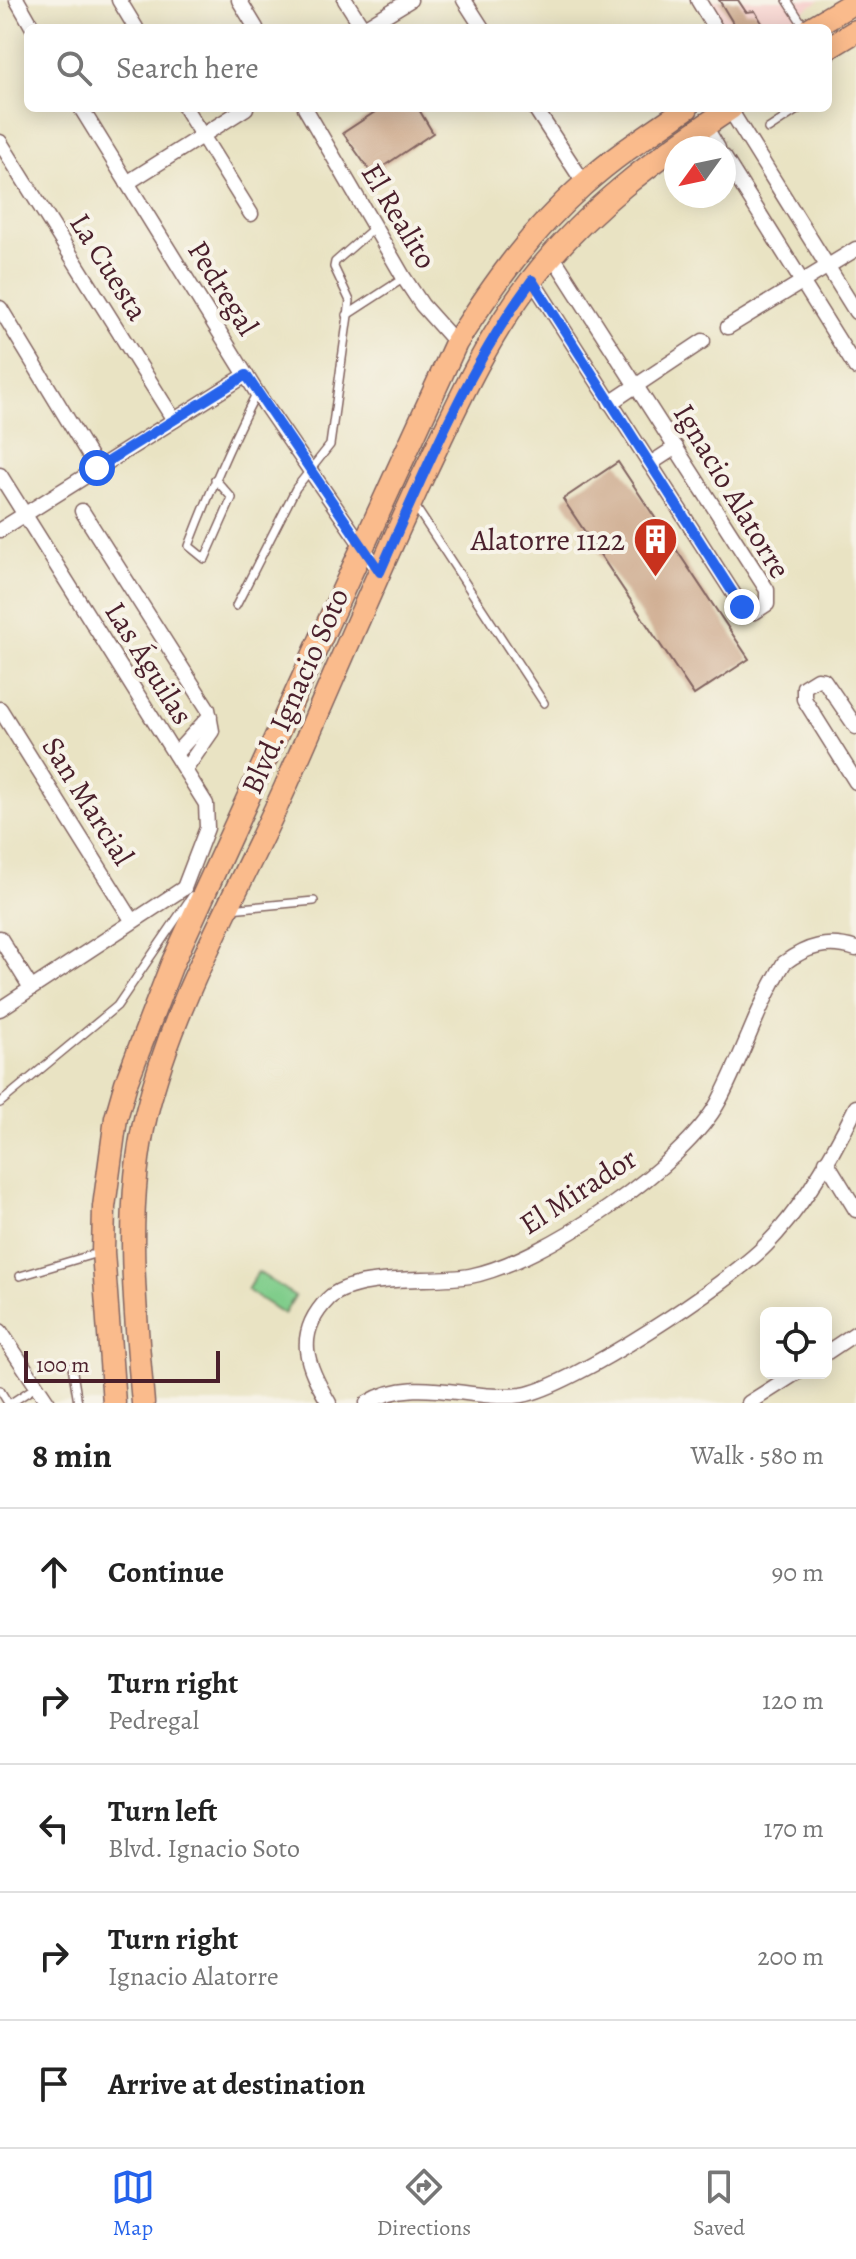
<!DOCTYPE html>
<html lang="en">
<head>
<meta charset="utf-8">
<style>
  body { margin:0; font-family:Alegreya,serif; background:#f2f2f2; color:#222 }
  .controls { position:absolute; right:24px; bottom:24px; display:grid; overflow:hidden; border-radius:12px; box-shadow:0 4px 20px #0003 }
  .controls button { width:72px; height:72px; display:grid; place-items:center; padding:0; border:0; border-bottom:2px solid #e0e0e0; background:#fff; color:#222; font:40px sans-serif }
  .compass { position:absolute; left:664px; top:136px; width:72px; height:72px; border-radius:50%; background:#fff; box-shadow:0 4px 20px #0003; rotate:237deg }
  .scale { position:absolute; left:24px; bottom:20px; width:196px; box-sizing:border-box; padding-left:8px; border:4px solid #4a1f2b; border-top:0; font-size:22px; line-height:28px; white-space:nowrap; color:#4a1f2b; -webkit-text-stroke:6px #f7f3e8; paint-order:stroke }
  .stop { position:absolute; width:24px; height:24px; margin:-18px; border:6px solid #2563eb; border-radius:50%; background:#fff }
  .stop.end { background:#2563eb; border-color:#fff; box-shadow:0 2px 8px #0008 }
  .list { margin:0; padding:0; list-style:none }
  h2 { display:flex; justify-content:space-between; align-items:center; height:104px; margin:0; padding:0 32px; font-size:34px }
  h2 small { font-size:26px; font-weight:400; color:#767676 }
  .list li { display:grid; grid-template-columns:52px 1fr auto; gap:24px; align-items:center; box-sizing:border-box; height:128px; padding:0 32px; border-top:2px solid #e0e0e0 }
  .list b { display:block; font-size:30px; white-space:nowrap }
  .list p { margin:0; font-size:26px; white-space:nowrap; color:#767676 }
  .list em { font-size:26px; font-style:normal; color:#767676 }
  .icon { flex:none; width:44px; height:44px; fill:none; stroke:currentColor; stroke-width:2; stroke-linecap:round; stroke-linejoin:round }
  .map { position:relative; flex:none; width:856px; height:1403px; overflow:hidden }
  .search { position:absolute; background:#fff; box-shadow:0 4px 20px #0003; left:24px; right:24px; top:24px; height:88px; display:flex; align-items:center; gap:20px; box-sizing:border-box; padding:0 28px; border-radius:12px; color:#767676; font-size:30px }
  .sheet { height:744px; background:#fff }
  nav { display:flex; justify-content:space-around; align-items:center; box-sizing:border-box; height:112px; border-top:2px solid #e0e0e0; background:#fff; font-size:22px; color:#767676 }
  nav a { display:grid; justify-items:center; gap:4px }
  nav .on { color:#2563eb }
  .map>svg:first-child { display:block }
  .built { fill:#f7d0cd }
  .green { fill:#80cd8b; stroke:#65765b; stroke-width:2 }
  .building { fill:#cba587 }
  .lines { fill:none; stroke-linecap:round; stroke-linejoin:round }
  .lane-casing { stroke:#826460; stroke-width:10 }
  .street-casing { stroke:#826460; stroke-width:17 }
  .primary-casing { stroke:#826460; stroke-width:25 }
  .lane { stroke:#fff; stroke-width:7 }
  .street { stroke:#fff; stroke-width:14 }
  .primary { stroke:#fabb8c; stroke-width:22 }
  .route { stroke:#2563eb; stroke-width:10 }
  .labels { text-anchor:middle; stroke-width:8; stroke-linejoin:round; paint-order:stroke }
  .street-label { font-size:30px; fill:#4a1f2b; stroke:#f7f3e8 }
  .poi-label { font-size:30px; fill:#4a1f2b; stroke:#f7f3e8; text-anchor:end }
</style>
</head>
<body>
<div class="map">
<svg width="856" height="1403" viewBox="0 0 856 1403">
  <rect width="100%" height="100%" fill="#f7f3e8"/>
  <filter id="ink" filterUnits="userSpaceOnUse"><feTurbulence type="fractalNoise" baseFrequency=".0125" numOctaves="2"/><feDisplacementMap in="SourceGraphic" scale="16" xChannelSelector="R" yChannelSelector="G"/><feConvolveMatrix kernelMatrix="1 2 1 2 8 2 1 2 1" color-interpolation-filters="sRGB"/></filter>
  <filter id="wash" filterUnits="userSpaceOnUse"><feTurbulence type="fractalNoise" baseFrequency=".006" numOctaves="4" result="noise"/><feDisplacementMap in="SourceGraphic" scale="32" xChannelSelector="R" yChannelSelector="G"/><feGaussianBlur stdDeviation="1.8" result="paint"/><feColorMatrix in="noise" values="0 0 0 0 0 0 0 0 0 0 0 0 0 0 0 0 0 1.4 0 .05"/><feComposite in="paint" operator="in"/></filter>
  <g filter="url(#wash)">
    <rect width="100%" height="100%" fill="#e9e3c3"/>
    <path class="built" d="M708,0H820L778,28H726Z"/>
    <path class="green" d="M258,1272L295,1296L284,1314L247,1290Z"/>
    <g id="blocks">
      <g class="building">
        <path d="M719,0H738L746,12L755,11L765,28H736Z"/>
        <path d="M381,108H418L433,133L372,174L343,133Z"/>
        <path d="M618,462L749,659L694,695L563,499Z"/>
      </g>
    </g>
  </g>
  <g filter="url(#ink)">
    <use href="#blocks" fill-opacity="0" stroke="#826460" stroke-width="2"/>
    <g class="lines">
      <defs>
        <g id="lane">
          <path d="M787,0L805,28"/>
          <path d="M768,129L800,108"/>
          <path d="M347,315L404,278"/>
          <path d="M215,479L232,498L205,559L189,546C209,494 230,444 256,394"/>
          <path d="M415,506L544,703"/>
          <path d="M236,606L296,488L330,445L350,301L334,267L335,262L375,227"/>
          <path d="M230,909L314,901"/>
          <path d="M0,1103L117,1006L192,896"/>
          <path d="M20,1276L101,1252"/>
          <path d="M72,1366L78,1403"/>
          <path d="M0,1390L8,1403"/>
          <path d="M11,1403L37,1386"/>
        </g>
        <g id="street">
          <path d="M17,0L33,28"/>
          <path d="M119,0L136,28"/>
          <path d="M239,0L256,28"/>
          <path d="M345,0L363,28"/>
          <path d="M464,0L482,28"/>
          <path d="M698,0L715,28"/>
          <path d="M364,28L410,0"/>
          <path d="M81,108L257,393L380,572"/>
          <path d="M185,108L251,214"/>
          <path d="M305,108L404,278L422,305L456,343"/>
          <path d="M535,108L584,183"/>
          <path d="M729,108L856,312"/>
          <path d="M705,126L718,148"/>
          <path d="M0,142L174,420"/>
          <path d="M724,157L856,368"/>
          <path d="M127,183L246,108"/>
          <path d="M532,280L742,607L755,612L767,604V590L552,255"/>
          <path d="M0,308L97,468"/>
          <path d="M728,327L856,249"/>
          <path d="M610,403L703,341"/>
          <path d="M650,464L676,447"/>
          <path d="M0,475L206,804L207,828L184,888"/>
          <path d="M82,511L208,709L212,731L185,770"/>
          <path d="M0,530L246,375"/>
          <path d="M0,709L132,920"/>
          <path d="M856,727L824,680L817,679L804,687V699L856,782"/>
          <path d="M175,754L210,716"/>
          <path d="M0,938L31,988"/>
          <path d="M0,1009L184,888"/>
          <path d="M826,1161L856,1210"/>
          <path d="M0,1331L48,1403"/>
          <path d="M826,1353L856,1333"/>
          <path d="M329,1403C307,1366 293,1335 328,1299C356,1272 431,1283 470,1276C542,1262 684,1166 719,1101C743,1056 757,1007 784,963C807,946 828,940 856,949"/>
          <path d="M367,1403C416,1373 470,1402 522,1395C572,1387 729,1283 766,1245C803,1208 833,1154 856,1107"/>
          <path d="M749,1403L796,1373"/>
        </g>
        <g id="primary">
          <path d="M811,28L856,1"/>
          <path d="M828,48L856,31"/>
          <path d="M114,1403L103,1252L104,1207L116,1118L126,1083L172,964L456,343C493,285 531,231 583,185C615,156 652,132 687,108"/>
          <path d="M143,1403C135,1309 124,1208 146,1115C174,1000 237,895 285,788C331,684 375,579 423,476C455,409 485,341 530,282C585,210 656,158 731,108"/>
        </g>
      </defs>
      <use href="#lane" class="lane-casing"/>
      <use href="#street" class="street-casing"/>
      <use href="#primary" class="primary-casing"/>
      <use href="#lane" class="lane"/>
      <use href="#street" class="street"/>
      <use href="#primary" class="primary"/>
    </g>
  </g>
  <g class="lines" filter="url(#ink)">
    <path class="route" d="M97,468L246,375L380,572C424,472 467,369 532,280L742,607"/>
  </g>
  <defs>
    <symbol id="building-pin" viewBox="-11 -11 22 30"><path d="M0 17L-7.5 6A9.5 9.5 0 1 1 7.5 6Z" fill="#c8321e" stroke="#f7f3e8"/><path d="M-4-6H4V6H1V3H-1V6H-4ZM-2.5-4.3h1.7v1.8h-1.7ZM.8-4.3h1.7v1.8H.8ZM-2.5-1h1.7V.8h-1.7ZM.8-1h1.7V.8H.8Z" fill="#fff"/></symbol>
  </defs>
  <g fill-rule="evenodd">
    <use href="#building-pin" x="630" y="514" width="51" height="69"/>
  </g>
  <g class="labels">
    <g class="street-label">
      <text transform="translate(399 216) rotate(59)" y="10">El Realito</text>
      <text transform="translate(109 267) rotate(58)" y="10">La Cuesta</text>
      <text transform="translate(223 288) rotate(58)" y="10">Pedregal</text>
      <text transform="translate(732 491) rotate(59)" y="10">Ignacio Alatorre</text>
      <text transform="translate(149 663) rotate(58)" y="10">Las Águilas</text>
      <text transform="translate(295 691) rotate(-66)" y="10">Blvd. Ignacio Soto</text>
      <text transform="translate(88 801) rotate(58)" y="10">San Marcial</text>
      <text transform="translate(578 1191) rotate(-33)" y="10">El Mirador</text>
    </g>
    <g class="poi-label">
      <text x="625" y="550">Alatorre 1122</text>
    </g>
  </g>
</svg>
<div class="controls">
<button><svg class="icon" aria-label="locate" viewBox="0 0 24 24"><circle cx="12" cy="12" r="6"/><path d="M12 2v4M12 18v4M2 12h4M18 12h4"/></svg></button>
</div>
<svg class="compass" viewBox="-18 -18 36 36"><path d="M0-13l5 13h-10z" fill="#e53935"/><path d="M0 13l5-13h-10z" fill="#767676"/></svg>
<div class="scale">100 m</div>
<div class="stop" style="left:97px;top:468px"></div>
<div class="stop end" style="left:742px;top:607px"></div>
<div class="search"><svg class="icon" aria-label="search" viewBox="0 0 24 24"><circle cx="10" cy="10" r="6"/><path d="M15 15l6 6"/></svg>Search here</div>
</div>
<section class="sheet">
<h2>8 min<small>Walk · 580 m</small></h2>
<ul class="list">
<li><svg class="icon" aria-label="ahead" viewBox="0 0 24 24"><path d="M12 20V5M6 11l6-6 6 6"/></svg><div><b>Continue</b></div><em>90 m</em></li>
<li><svg class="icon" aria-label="right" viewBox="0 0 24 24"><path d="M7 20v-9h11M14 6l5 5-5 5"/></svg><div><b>Turn right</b><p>Pedregal</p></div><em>120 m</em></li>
<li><svg class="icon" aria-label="left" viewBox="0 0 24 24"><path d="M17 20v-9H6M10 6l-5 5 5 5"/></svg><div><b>Turn left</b><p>Blvd. Ignacio Soto</p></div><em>170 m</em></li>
<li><svg class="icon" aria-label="right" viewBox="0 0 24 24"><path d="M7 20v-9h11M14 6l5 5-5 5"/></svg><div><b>Turn right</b><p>Ignacio Alatorre</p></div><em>200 m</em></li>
<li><svg class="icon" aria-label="arrive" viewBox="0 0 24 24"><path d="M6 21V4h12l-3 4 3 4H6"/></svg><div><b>Arrive at destination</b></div></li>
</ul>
</section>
<nav>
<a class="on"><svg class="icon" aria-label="map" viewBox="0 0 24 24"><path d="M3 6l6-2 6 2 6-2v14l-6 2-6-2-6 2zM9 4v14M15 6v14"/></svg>Map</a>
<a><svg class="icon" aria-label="directions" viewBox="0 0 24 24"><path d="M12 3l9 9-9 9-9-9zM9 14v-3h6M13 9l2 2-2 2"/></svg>Directions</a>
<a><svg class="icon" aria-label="saved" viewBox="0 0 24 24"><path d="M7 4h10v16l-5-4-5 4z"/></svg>Saved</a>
</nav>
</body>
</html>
